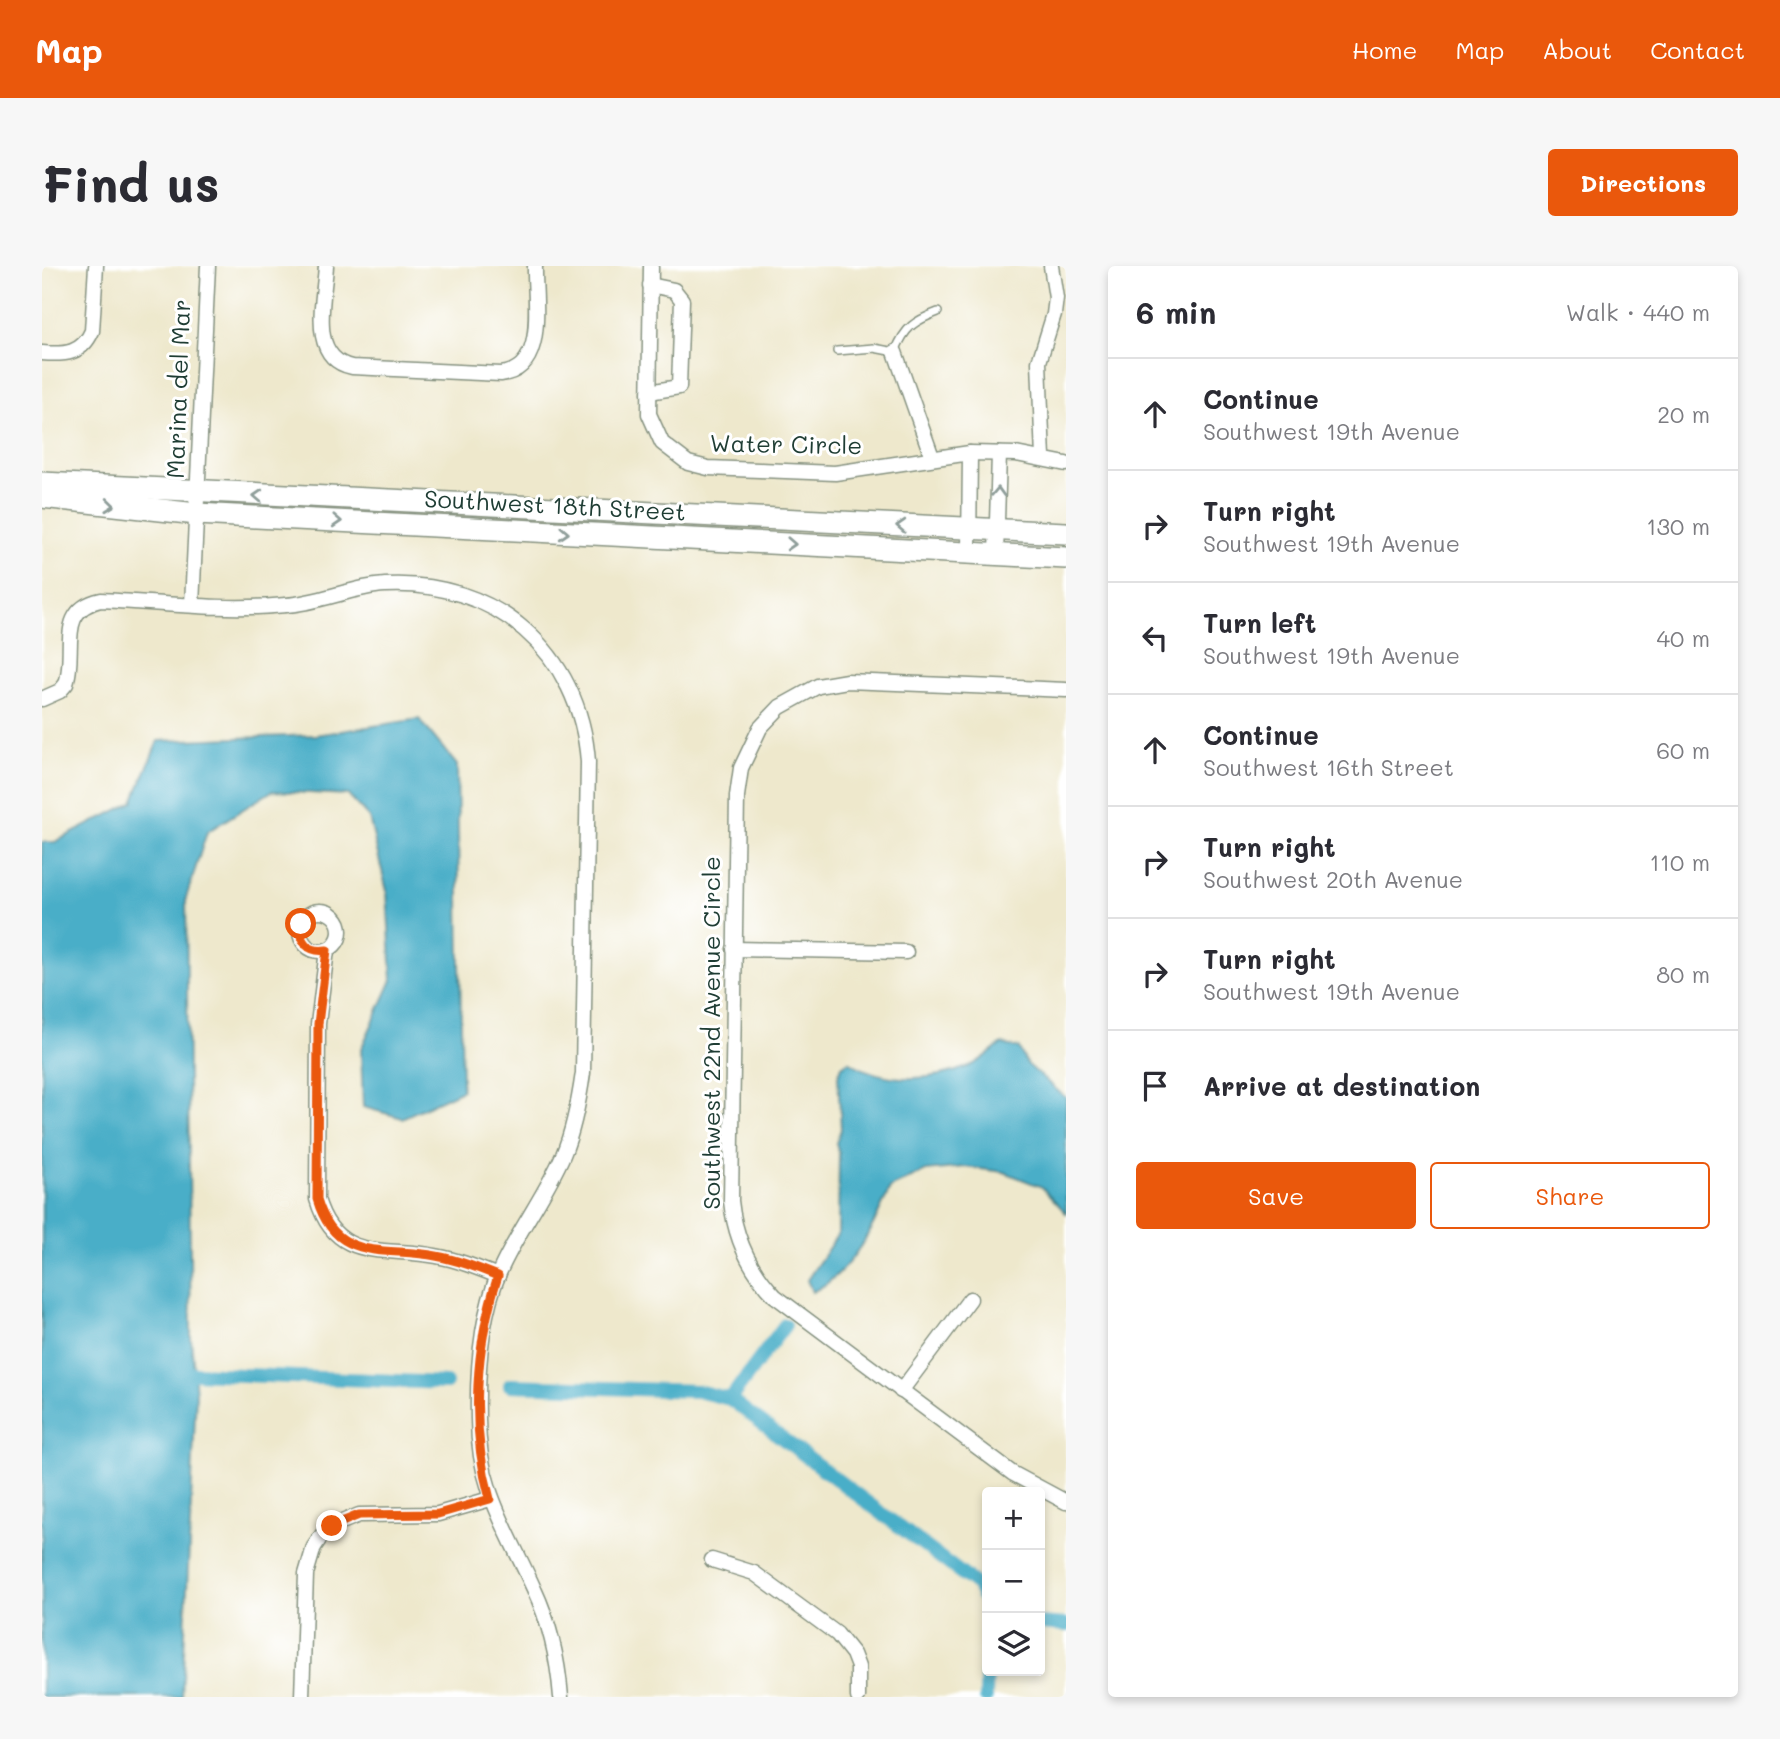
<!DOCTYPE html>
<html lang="en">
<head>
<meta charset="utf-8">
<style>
  body { margin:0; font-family:Mali,sans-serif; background:#f7f7f7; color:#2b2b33 }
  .controls { position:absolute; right:21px; bottom:21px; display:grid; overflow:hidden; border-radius:7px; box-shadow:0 4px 10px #0003 }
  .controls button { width:63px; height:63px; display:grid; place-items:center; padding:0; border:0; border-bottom:2px solid #e1e1e2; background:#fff; color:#2b2b33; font:35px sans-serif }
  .stop { position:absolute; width:21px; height:21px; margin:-16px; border:5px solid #ea580c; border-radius:50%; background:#fff }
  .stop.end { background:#ea580c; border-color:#fff; box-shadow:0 2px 7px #0008 }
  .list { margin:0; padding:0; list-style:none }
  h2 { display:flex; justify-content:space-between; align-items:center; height:91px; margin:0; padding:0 28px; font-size:30px }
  h2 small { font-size:23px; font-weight:400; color:#7c7c81 }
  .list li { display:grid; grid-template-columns:46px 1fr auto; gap:21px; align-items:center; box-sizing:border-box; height:112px; padding:0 28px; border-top:2px solid #e1e1e2 }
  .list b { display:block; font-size:26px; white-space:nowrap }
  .list p { margin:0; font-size:23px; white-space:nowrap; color:#7c7c81 }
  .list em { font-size:23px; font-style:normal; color:#7c7c81 }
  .actions { display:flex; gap:14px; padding:21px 28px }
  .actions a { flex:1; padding:16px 0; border:2px solid #ea580c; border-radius:7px; text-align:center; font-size:24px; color:#ea580c }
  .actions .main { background:#ea580c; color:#fff }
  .icon { flex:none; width:38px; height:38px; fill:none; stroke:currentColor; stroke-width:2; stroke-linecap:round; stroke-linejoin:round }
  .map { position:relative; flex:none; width:1024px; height:1431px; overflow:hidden; border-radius:7px }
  header { display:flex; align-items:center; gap:42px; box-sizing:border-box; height:98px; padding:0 35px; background:#ea580c; color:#fff }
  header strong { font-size:33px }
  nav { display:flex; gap:38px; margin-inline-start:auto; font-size:24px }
  .intro { display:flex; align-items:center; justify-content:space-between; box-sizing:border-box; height:168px; padding:0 42px }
  h1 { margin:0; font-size:49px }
  .button { padding:18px 32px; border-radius:7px; background:#ea580c; color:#fff; font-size:24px; font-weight:700 }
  main { display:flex; gap:42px; padding:0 42px }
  aside { flex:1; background:#fff; border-radius:7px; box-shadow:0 4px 10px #0003 }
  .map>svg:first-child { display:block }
  .water { fill:#48aec8; stroke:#34767e; stroke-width:2 }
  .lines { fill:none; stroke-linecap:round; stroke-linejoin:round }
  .canal { stroke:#48aec8; stroke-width:14 }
  .service-casing { stroke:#869280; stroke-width:10 }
  .minor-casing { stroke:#869280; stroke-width:17 }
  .secondary-casing { stroke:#869280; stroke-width:24 }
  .service { stroke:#fff; stroke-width:7 }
  .minor { stroke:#fff; stroke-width:14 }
  .secondary { stroke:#fff; stroke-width:21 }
  .oneway { stroke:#8f9e9a }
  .route { stroke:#ea580c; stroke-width:9 }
  .labels { text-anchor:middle; stroke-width:6; stroke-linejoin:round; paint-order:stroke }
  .street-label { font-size:24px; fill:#1f3d34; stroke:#fff }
</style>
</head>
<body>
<header>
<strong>Map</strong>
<nav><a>Home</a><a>Map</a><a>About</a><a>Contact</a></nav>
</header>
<div class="intro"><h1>Find us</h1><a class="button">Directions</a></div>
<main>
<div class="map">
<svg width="1024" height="1431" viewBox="0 0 1024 1431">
  <rect width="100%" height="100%" fill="#fff"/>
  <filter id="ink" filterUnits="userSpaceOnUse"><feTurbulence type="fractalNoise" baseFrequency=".0143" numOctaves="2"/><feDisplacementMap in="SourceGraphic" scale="14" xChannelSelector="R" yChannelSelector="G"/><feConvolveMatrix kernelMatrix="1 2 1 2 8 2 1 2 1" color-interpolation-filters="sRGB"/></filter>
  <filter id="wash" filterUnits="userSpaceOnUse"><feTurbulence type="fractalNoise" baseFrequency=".00686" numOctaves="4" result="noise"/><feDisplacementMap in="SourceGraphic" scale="28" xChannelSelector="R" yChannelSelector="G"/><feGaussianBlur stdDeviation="1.57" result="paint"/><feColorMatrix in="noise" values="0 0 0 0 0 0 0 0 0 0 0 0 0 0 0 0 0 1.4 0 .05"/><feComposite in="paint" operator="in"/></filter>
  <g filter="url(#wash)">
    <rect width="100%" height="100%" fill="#eee8cc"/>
    <g class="water">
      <path d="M377,453L415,499L420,824L360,852L321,841L319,783L350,714L345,625L327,552L306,529L230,525L165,566L144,632L149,1072L154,1128L140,1431H0V576H13L91,536L116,475L273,469Z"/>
      <path d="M960,778L977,782L984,797L1024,832V947L1000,921L962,906L923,901L884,905L848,922C832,960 809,1008 770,1026L765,1014L796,968L797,887L794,877L799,863L796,810L800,800L807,795C841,818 890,816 928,800C939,795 950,785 960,778Z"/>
    </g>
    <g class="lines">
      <g class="canal">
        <path d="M152,1107L404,1117"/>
        <path d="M468,1119L655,1125L688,1133L936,1320L945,1339"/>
        <path d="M688,1133L743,1059"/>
        <path d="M998,1357L1024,1359"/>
        <path d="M944,1431L945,1398"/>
      </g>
    </g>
  </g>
  <g filter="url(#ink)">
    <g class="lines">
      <defs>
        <path id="service" d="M795,85L832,82L853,86C863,61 872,55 896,46"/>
        <g id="minor">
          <path d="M284,0C282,34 266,92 310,101L459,108C506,103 492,35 493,0"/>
          <path d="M609,0L607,148L620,177L646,197L666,202L793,207L928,187L974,188L1024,198"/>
          <path d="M853,86L890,191"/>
          <path d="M0,87C23,89 40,88 50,65L54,0"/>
          <path d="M607,126L637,121L640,34L632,24L608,19"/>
          <path d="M1001,192L997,96L1012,48L1014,32L1009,0"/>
          <path d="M927,287L928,187"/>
          <path d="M954,289L957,188"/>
          <path d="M150,339L166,0"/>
          <path d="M1024,424L805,415L776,420L738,441L718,462L699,502L695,530L689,935C693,973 707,1003 733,1030L970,1207L1024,1236"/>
          <path d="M0,433L18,425L24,418C35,385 13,344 59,334C120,337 183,345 244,339C278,337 309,321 343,319C452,313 538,385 546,496L541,807C537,835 532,863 521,889C503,930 475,966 457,1007C438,1052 435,1105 436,1153C436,1223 465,1263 492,1323C508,1357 516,1394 519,1431"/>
          <circle cx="278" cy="665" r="20"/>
          <path d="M692,683L864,686"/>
          <path d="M285,684L276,758L275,933C294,998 343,980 394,990C416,994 436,1002 456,1010"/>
          <path d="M859,1125L928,1033"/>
          <path d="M670,1294L712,1307L795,1368L811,1388L816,1401V1431"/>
          <path d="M260,1431L264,1308L272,1281L280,1269L290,1260L317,1249L396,1248L448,1233"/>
        </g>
        <g id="secondary">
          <path d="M0,217L1024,267"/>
          <path d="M0,231L155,248L1024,292"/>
        </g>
      </defs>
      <use href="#service" class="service-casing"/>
      <use href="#minor" class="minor-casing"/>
      <use href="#secondary" class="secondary-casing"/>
      <use href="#service" class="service"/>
      <use href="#minor" class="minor"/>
      <use href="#secondary" class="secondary"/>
    </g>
    <defs><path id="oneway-chevron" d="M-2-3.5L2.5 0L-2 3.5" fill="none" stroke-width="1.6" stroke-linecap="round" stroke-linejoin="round" transform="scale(1.75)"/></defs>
    <g class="oneway">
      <use href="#oneway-chevron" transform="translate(956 226) rotate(-88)"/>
      <use href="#oneway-chevron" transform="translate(216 230) rotate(-177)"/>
      <use href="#oneway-chevron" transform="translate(68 239) rotate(6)"/>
      <use href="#oneway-chevron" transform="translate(295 255) rotate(3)"/>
      <use href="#oneway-chevron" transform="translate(859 260) rotate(-177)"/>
      <use href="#oneway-chevron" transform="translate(522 267) rotate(3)"/>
      <use href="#oneway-chevron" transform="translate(749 278) rotate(3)"/>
    </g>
  </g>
  <g class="lines" filter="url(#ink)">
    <path class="route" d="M259,658C256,676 267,687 285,684L276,758L275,933C294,998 343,980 394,990C416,994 436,1002 456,1010C433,1080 428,1161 448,1233L396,1248L317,1249L290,1260"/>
  </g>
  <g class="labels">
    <g class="street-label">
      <text transform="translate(137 123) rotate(-88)" y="8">Marina del Mar</text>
      <text transform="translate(744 179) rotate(1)" y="8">Water Circle</text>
      <text transform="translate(513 240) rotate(3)" y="8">Southwest 18th Street</text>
      <text transform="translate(670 767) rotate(-90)" y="8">Southwest 22nd Avenue Circle</text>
    </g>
  </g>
</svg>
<div class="controls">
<button>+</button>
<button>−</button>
<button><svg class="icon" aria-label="layers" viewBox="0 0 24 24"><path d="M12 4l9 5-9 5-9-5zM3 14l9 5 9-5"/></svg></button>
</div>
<div class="stop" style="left:259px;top:658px"></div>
<div class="stop end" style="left:290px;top:1260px"></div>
</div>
<aside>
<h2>6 min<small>Walk · 440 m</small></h2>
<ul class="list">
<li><svg class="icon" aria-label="ahead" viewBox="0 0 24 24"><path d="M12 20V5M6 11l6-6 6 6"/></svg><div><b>Continue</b><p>Southwest 19th Avenue</p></div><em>20 m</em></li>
<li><svg class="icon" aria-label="right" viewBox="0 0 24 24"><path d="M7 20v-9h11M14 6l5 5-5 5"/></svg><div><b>Turn right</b><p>Southwest 19th Avenue</p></div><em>130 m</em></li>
<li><svg class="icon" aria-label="left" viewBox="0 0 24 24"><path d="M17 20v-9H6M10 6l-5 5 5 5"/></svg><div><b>Turn left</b><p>Southwest 19th Avenue</p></div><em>40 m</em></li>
<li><svg class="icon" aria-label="ahead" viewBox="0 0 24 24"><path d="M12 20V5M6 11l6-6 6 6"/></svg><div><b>Continue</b><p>Southwest 16th Street</p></div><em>60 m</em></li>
<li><svg class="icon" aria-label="right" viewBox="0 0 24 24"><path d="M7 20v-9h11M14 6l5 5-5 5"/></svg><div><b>Turn right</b><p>Southwest 20th Avenue</p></div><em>110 m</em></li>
<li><svg class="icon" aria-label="right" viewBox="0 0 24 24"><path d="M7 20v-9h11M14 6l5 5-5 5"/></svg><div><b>Turn right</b><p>Southwest 19th Avenue</p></div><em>80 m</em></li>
<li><svg class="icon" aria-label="arrive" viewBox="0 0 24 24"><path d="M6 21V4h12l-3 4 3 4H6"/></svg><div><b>Arrive at destination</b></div></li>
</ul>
<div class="actions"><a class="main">Save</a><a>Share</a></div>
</aside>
</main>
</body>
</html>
